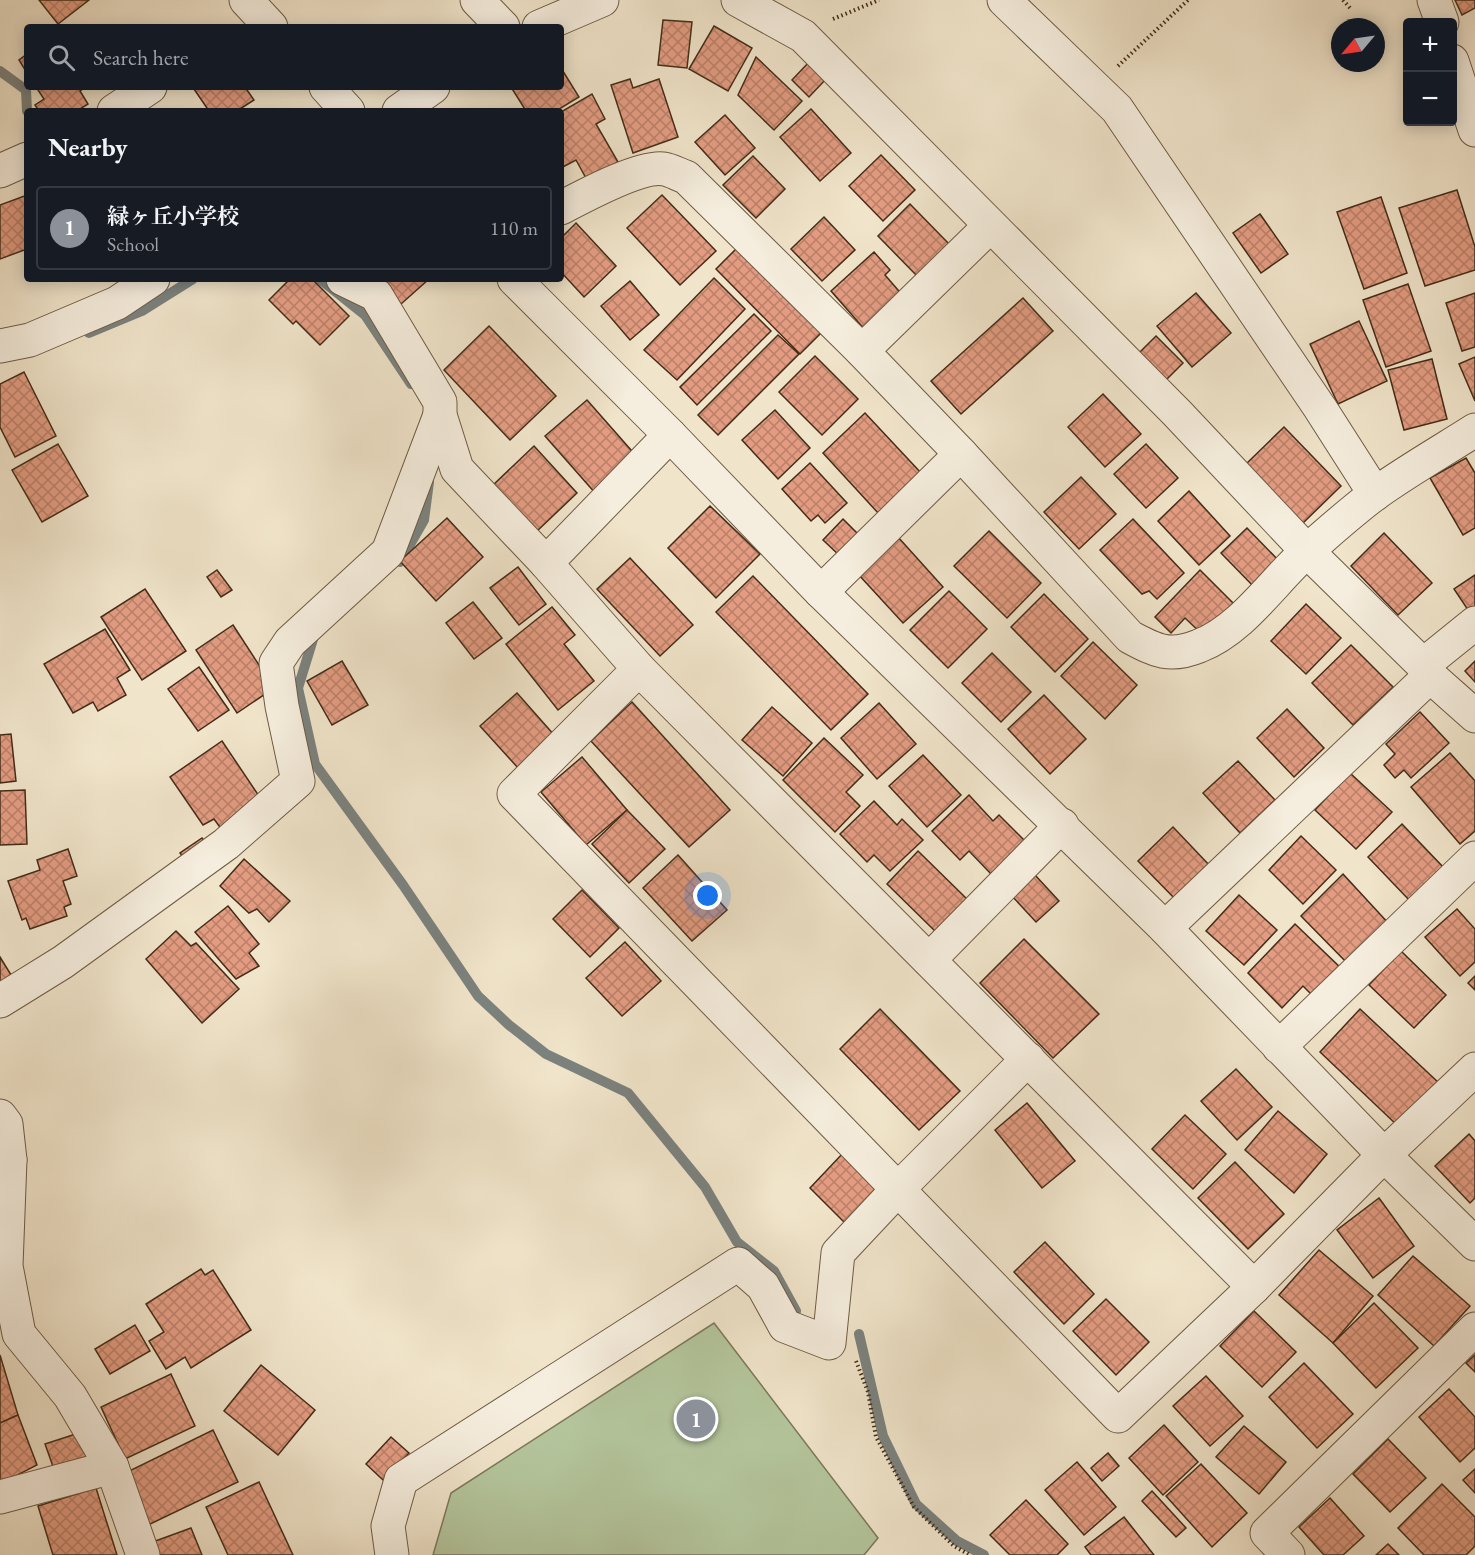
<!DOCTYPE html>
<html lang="en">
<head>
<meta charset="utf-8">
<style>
  body { margin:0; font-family:"EB Garamond","Noto Serif JP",serif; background:#20242c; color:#f1f3f6 }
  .controls { position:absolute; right:18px; top:18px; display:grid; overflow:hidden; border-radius:6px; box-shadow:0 3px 15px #0003 }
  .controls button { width:54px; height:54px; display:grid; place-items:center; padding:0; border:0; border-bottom:2px solid #363941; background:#171b24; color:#f1f3f6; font:30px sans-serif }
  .compass { position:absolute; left:1331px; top:18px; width:54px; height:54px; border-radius:50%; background:#171b24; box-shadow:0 3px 15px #0003; rotate:241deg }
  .you { position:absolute; left:708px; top:896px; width:21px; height:21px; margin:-15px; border:4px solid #fff; border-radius:50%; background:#1a73e8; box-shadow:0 0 0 9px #1a73e833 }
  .badge { display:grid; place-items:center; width:39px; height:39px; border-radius:50%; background:#8c9099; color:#fff; font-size:20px; font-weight:700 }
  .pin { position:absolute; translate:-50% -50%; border:3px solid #fff; box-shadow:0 2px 6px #0006 }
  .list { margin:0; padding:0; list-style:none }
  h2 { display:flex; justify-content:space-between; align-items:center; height:78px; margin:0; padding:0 24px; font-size:26px }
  h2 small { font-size:20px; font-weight:400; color:#9ea1a6 }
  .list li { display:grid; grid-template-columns:39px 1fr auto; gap:18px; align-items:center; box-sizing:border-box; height:84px; margin:0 12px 12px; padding:0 12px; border:2px solid #363941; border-radius:6px }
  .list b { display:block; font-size:22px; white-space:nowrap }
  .list p { margin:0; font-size:20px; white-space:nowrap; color:#9ea1a6 }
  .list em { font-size:20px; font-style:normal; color:#9ea1a6 }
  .icon { flex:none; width:33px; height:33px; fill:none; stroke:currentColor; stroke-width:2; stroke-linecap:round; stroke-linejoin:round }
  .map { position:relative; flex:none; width:1475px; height:1555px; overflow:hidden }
  .search { position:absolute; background:#171b24; box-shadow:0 3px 15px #0003; left:24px; top:24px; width:540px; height:66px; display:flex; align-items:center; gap:15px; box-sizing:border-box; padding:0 21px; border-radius:6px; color:#9ea1a6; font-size:22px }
  .panel { position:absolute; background:#171b24; box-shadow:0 3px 15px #0003; left:24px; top:108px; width:540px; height:174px; border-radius:6px }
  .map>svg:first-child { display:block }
  .green { fill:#b4c59c; stroke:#7c795a; stroke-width:1.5 }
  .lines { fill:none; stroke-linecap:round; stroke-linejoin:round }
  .stream { stroke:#7b827e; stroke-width:10 }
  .building { fill:url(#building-cross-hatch); stroke:#432d17; stroke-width:1.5 }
  .minor-casing { stroke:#6e5b44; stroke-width:35 }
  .path { stroke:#432d17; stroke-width:4; stroke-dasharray:1.5 3; stroke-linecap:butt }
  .minor { stroke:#f5eddd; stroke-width:33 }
</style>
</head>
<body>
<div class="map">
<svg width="1475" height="1555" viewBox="0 0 1475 1555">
  <defs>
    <pattern id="building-cross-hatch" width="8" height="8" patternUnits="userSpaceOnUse" patternTransform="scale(1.5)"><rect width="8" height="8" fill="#e39c82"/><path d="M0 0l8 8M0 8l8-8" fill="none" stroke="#ba8069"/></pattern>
  </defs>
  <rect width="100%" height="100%" fill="#f0e4ca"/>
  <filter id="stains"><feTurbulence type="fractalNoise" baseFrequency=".00333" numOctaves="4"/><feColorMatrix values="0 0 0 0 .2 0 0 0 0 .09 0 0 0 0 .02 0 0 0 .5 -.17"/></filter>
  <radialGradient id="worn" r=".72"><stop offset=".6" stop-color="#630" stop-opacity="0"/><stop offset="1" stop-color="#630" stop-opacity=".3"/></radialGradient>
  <path class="green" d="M714,1323L878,1538L864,1555H433L451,1493Z"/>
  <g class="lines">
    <g class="stream">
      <path d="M0,71L26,90L27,111"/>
      <path d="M320,279L365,315L411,384"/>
      <path d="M89,333L142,311L193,279"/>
      <path d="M400,562L424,520L429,482"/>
      <path d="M318,633L314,636L298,688L315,764L403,885L478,996L509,1025L546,1054L628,1093L705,1187L737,1242L774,1271L796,1311"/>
      <path d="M859,1334L883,1436L916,1504L957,1541L984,1555"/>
    </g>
  </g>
  <g class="building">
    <path d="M39,0H89L58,24Z"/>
    <path d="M1455,0H1475V8L1462,15Z"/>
    <path d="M663,20L692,22L687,68L658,65Z"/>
    <path d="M714,26L752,48L728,91L689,69Z"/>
    <path d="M27,54V73L19,60Z"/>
    <path d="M756,57L802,101L774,130L738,95Z"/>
    <path d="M809,62L826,79L809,97L792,80Z"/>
    <path d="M561,68L579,97L556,111H526L511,87H561Z"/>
    <path d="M630,79L633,88L659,79L678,137L633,153L611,85Z"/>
    <path d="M36,87H86L80,91L88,104L77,111H39L35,105L44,99Z"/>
    <path d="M196,87H245L254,100L237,111H209L194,89Z"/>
    <path d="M592,94L605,119L596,124L618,162L587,180L576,160L561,168V112Z"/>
    <path d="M811,109L851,153L820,181L780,137Z"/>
    <path d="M725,115L755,148L725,175L695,142Z"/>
    <path d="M881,155L915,190L883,221L849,186Z"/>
    <path d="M753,156L785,189L756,218L723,185Z"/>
    <path d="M1457,190L1475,247V270L1425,286L1399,208Z"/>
    <path d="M27,195V249L0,259V205Z"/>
    <path d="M662,195L716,251L680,285L627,228Z"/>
    <path d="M1381,197L1407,273L1364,289L1337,212Z"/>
    <path d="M910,204L950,245L918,277L878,236Z"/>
    <path d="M1260,214L1288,254L1261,273L1233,233Z"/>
    <path d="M824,217L855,250L822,281L791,249Z"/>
    <path d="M576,223L616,266L584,297L561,272V238Z"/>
    <path d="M740,245L824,330L800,354L716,269Z"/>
    <path d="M874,252L890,270L885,275L904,297L866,331L831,291Z"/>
    <path d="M714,278L745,309L677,380L644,350Z"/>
    <path d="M290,279H312L349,316L320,345L296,321L293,324L269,300Z"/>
    <path d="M378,279H429L401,304Z"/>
    <path d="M630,281L659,315L630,340L601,306Z"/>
    <path d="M1408,284L1431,351L1386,367L1363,300Z"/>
    <path d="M1196,293L1231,333L1192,367L1157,326Z"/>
    <path d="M1475,293V347L1462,351L1446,303Z"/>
    <path d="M1023,298L1053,331L961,414L931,381Z"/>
    <path d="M754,314L771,331L697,405L680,387Z"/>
    <path d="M1359,321L1387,381L1338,404L1310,344Z"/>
    <path d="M489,326L556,396L510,440L444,370Z"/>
    <path d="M778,335L799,354L718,435L698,415Z"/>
    <path d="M1156,336L1183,363L1163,383L1136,356Z"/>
    <path d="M815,356L858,399L822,435L779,392Z"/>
    <path d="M1475,357V401L1459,364Z"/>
    <path d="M1432,359L1447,419L1404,430L1388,370Z"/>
    <path d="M24,372L56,436L15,457L0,427V384Z"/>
    <path d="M1103,394L1141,434L1105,467L1068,427Z"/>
    <path d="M587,400L638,458L596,494L545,436Z"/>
    <path d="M775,410L810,448L778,479L742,440Z"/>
    <path d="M865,413L922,474L879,514L823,453Z"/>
    <path d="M1284,427L1341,486L1302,524L1245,465Z"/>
    <path d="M58,444L88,496L42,522L12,470Z"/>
    <path d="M1146,444L1178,478L1146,508L1114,474Z"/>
    <path d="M534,446L577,493L535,533L492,486Z"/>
    <path d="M1466,458L1475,473V528L1463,535L1430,478Z"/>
    <path d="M810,463L847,503L825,523L818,515L811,521L782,489Z"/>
    <path d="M1081,477L1116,514L1079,549L1044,512Z"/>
    <path d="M1189,491L1230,536L1199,565L1158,521Z"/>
    <path d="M710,506L760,554L716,598L668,548Z"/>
    <path d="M447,518L483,557L436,601L400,561Z"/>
    <path d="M843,519L860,536L840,556L823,540Z"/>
    <path d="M1133,519L1184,573L1157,599L1149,591L1142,594L1100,550Z"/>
    <path d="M1247,528L1281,563L1255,588L1221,553Z"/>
    <path d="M989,531L1041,583L1007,618L954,566Z"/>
    <path d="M1384,533L1432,583L1398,615L1351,566Z"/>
    <path d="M898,537L943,587L903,623L858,574Z"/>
    <path d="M630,558L693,625L660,656L597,589Z"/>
    <path d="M518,567L546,604L519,625L490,588Z"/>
    <path d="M217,570L232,590L221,597L207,577Z"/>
    <path d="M1200,570L1235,605L1205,637L1185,618L1171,633L1155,617Z"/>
    <path d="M1475,575V609L1470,613L1454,589Z"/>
    <path d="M753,576L868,694L831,730L716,612Z"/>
    <path d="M145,589L186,651L142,680L101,617Z"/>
    <path d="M949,591L987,629L948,668L910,630Z"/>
    <path d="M1044,594L1088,639L1055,672L1011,627Z"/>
    <path d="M473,602L502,638L474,659L446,623Z"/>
    <path d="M1306,604L1341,638L1306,674L1271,641Z"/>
    <path d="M552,607L575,635L564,644L594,681L558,710L506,644Z"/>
    <path d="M233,625L274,688L237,713L196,650Z"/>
    <path d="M105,629L130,670L117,678L126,695L98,711L93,702L73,713L44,664Z"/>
    <path d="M1093,642L1137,685L1105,719L1061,676Z"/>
    <path d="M1351,645L1393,687L1353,725L1312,683Z"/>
    <path d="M992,653L1031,692L1001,722L962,683Z"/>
    <path d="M342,661L368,705L332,725L307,681Z"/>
    <path d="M1475,661V682L1465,671Z"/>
    <path d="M199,667L229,710L198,731L168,689Z"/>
    <path d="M517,693L555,736L519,769L480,726Z"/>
    <path d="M1044,695L1086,739L1050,774L1008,729Z"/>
    <path d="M632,702L730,810L689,847L591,741Z"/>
    <path d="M879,703L916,744L877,779L841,738Z"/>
    <path d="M772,707L812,743L783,776L742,740Z"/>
    <path d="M1287,709L1324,748L1294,777L1257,738Z"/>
    <path d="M1420,712L1449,743L1411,778L1404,770L1395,778L1384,765L1395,754L1386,744Z"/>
    <path d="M11,734L16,781L0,783V735Z"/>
    <path d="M824,738L863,775L846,792L860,806L835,832L783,780Z"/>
    <path d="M222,741L263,802L222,830L214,819L203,825L170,777Z"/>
    <path d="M1450,753L1475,781V831L1460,844L1411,787Z"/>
    <path d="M923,755L961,795L927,827L889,786Z"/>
    <path d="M582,757L627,810L586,845L541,792Z"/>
    <path d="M1238,761L1275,800L1240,833L1203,793Z"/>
    <path d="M1350,773L1392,812L1356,849L1315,810Z"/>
    <path d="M25,790L27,844L0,845V791Z"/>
    <path d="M969,795L993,821L999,815L1025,841L991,874L969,851L960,860L932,831Z"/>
    <path d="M874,801L897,825L902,819L923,840L890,871L874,855L867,862L840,834Z"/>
    <path d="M627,810L665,849L629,883L592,844Z"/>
    <path d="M1402,824L1445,869L1411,902L1368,857Z"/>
    <path d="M1173,827L1211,867L1176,900L1138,861Z"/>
    <path d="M1301,836L1336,870L1303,904L1269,870Z"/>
    <path d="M202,838L211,850L189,865L180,853Z"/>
    <path d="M68,849L77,876L63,881L71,904L64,907L67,916L30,929L26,918L22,920L8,881L40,870L37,860Z"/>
    <path d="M918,851L970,902L938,934L887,884Z"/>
    <path d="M678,855L727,910L692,941L643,888Z"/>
    <path d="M244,859L290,901L269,922L257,909L249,913L220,886Z"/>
    <path d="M1343,874L1390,925L1349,965L1301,916Z"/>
    <path d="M1035,875L1059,901L1036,922L1012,896Z"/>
    <path d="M582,890L619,928L590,957L553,919Z"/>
    <path d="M1239,895L1277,930L1244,965L1206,931Z"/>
    <path d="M228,906L259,944L249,953L259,966L236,979L195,932Z"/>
    <path d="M1457,909L1475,929V962L1460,976L1425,937Z"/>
    <path d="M1295,924L1343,970L1315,998L1303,986L1282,1008L1248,973Z"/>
    <path d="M176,931L191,946L196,943L239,989L202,1023L146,959Z"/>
    <path d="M1024,939L1099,1014L1053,1058L980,983Z"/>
    <path d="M625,942L661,981L622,1016L586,978Z"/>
    <path d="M1401,951L1446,995L1414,1028L1369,985Z"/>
    <path d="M0,957L16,983L0,993Z"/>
    <path d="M1475,976V990L1468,983Z"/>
    <path d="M880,1009L960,1091L919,1130L840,1049Z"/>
    <path d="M1360,1009L1440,1084L1399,1127L1320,1052Z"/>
    <path d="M1236,1069L1272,1107L1237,1140L1201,1101Z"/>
    <path d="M1027,1103L1075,1161L1042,1188L995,1130Z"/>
    <path d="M1278,1111L1327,1154L1294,1193L1245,1150Z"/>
    <path d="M1185,1115L1226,1154L1193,1189L1152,1149Z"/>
    <path d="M1469,1134L1475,1141V1198L1470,1203L1435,1166Z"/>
    <path d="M844,1152L886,1193L851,1229L810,1188Z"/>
    <path d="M1235,1162L1284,1214L1248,1249L1198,1198Z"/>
    <path d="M1379,1198L1414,1246L1373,1278L1337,1230Z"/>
    <path d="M1045,1242L1094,1294L1064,1324L1014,1272Z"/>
    <path d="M1319,1250L1373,1296L1333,1343L1279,1295Z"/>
    <path d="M1413,1256L1470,1306L1434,1346L1378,1295Z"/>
    <path d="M201,1269L205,1275L213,1270L251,1330L191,1368L185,1357L166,1369L149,1341L164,1332L146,1304Z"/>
    <path d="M1106,1299L1149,1342L1116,1375L1073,1331Z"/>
    <path d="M1374,1303L1418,1348L1376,1388L1333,1343Z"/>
    <path d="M1254,1311L1296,1352L1262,1387L1220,1346Z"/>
    <path d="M135,1325L150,1351L110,1374L95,1349Z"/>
    <path d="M0,1355L18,1415L0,1423Z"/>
    <path d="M1475,1355V1372L1466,1363Z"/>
    <path d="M1304,1363L1353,1414L1317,1448L1269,1397Z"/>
    <path d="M261,1365L315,1410L278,1455L224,1411Z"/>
    <path d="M171,1374L195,1426L125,1459L101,1407Z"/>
    <path d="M1206,1376L1243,1416L1210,1446L1173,1406Z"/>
    <path d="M1449,1389L1475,1417V1448L1460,1462L1419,1417Z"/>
    <path d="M18,1415L37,1465L0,1484V1423Z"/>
    <path d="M1164,1425L1198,1462L1163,1495L1129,1458Z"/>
    <path d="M1244,1426L1286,1462L1259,1494L1216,1457Z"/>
    <path d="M213,1430L238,1482L146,1526L121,1475Z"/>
    <path d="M82,1432L92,1459L55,1472L45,1444Z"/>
    <path d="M391,1437L409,1453L383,1480L366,1464Z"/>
    <path d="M1388,1439L1426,1478L1390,1512L1353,1474Z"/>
    <path d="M1108,1453L1119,1466L1102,1481L1091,1468Z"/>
    <path d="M1077,1462L1116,1507L1084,1535L1045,1490Z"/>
    <path d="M1201,1464L1247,1513L1212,1547L1166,1496Z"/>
    <path d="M1475,1469V1493L1463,1480Z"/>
    <path d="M259,1482L293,1555H228L206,1507Z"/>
    <path d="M1442,1484L1475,1517V1546L1466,1555H1424L1398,1528Z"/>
    <path d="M96,1488L117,1555H53L38,1506Z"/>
    <path d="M1152,1491L1186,1528L1176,1537L1142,1501Z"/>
    <path d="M1330,1498L1364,1536L1343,1555H1324L1299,1527Z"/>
    <path d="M1026,1500L1068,1544L1057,1555H1010L990,1535Z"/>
    <path d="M1124,1517L1154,1555H1091L1085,1547Z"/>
    <path d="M191,1528L202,1555H154L150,1543Z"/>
    <path d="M1388,1544L1399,1555H1376Z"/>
  </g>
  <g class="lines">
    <defs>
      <g id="minor">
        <path d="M246,0L271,27"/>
        <path d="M477,0L503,27"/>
        <path d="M738,0L803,36L1177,413L1307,551L1423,665L1430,676L1475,716"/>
        <path d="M1004,0L1117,109L1320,408L1375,494"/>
        <path d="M1434,0L1442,22"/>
        <path d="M539,27L602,0"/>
        <path d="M1452,61L1475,130"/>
        <path d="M326,87L348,111"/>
        <path d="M114,111L150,87"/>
        <path d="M399,111L433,87"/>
        <path d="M0,171L27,159"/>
        <path d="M561,208C582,197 641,165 664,169C671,170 679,175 686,177L862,351L961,454L1130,637C1156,651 1170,658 1199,646C1243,629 1274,580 1308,550C1330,531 1352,511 1375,494C1407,471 1442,451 1475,430"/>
        <path d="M343,279L376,295L440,402V415L457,469L546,563"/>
        <path d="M514,279L670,435L821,592L1165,928L1384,1155L1475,1244"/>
        <path d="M0,346L30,340L117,303L153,279"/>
        <path d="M862,351L990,226"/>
        <path d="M670,435L546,563L639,669L514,794L1118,1416L1254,1287L1384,1155L1475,1069"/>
        <path d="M821,592L961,454"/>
        <path d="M1423,665L1475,623"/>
        <path d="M639,669L1254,1287"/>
        <path d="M1165,928L1430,676"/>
        <path d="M929,960L1062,825"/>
        <path d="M0,1001L63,962L226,844L298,781L282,706L276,663L290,642L388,552L440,415"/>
        <path d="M1279,1047L1475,858"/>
        <path d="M0,1116L6,1124L10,1160"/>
        <path d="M0,1163L10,1160L6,1266L19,1334L70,1396L112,1467L143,1555"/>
        <path d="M0,1497L112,1467"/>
        <path d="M392,1555L388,1526L401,1480L738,1264L763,1286L785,1326L829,1343L838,1253L898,1189L1028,1059"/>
        <path d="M1288,1555L1267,1533L1475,1329"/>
      </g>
    </defs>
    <use href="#minor" class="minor-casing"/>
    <g class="path">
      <path d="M1343,0L1351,9"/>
      <path d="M833,19L879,0"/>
      <path d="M1118,66L1188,0"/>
      <path d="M856,1361L868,1392L876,1437L914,1507L954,1546L970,1555"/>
    </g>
    <use href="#minor" class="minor"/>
  </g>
  <rect width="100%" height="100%" filter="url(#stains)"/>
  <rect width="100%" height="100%" fill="url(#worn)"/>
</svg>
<div class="controls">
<button>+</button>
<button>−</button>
</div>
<svg class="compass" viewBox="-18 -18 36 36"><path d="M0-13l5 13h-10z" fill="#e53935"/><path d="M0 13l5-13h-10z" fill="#9ea1a6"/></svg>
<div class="you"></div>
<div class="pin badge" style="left:696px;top:1419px">1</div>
<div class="search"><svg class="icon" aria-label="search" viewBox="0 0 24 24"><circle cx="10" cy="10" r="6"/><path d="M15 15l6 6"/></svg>Search here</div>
<section class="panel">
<h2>Nearby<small></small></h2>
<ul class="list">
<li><span class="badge">1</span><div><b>緑ヶ丘小学校</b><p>School</p></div><em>110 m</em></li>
</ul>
</section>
</div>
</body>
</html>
